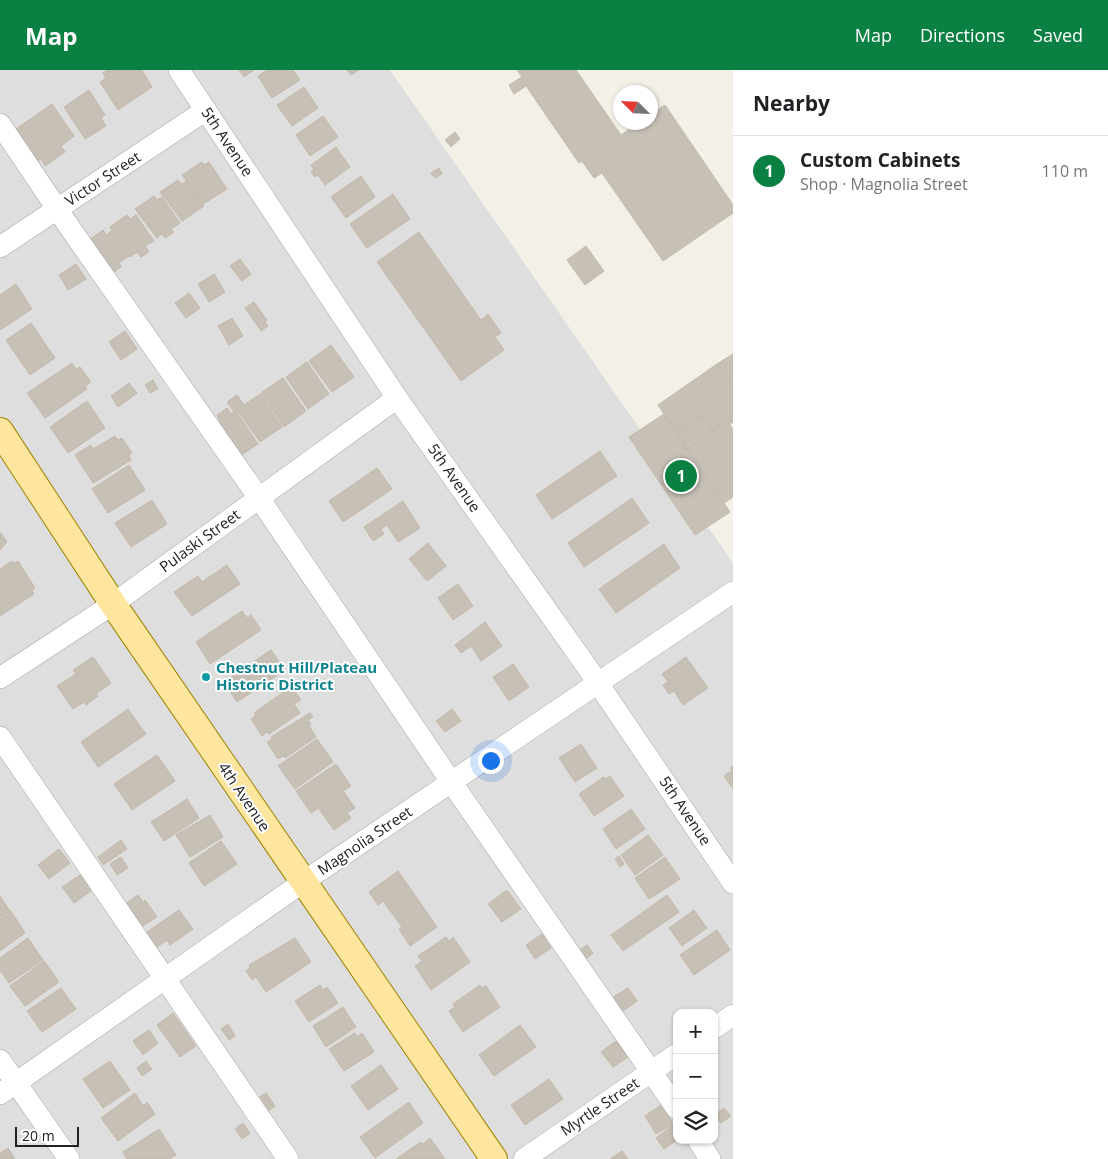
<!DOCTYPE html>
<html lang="en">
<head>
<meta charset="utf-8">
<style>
  body { margin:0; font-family:"Open Sans",sans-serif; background:#f2f2f2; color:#202124 }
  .controls { position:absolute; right:15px; bottom:15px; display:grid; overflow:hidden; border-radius:10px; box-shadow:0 1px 4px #0004 }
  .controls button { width:45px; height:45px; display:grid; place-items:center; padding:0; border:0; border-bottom:1px solid #e0e0e0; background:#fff; color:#202124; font:25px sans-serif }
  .compass { position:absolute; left:613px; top:15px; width:45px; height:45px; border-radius:50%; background:#fff; box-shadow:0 1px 4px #0004; rotate:294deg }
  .scale { position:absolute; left:15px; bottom:12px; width:64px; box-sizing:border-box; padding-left:5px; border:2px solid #212121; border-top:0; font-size:14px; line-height:18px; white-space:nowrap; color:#212121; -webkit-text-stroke:4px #fff; paint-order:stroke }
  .you { position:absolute; left:490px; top:690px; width:18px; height:18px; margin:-12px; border:4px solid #fff; border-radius:50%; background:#1a73e8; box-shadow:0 0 0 8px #1a73e833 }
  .badge { display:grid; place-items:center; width:32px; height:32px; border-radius:50%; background:#0b8043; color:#fff; font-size:16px; font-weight:700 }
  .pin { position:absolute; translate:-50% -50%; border:2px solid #fff; box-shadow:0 1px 5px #0006 }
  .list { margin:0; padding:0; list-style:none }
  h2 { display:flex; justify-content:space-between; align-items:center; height:65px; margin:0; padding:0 20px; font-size:21px }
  h2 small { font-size:16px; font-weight:400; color:#757577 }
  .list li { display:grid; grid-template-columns:32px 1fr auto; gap:15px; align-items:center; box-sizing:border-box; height:70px; padding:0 20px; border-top:1px solid #e0e0e0 }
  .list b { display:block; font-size:19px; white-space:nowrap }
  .list p { margin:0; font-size:16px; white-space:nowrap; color:#757577 }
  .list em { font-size:16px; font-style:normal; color:#757577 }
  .icon { flex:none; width:28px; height:28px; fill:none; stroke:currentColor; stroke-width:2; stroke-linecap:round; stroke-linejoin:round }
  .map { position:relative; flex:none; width:733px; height:1089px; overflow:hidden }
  header { display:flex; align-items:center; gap:30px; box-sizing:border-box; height:70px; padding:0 25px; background:#0b8043; color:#fff }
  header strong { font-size:24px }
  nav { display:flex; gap:28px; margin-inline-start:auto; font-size:18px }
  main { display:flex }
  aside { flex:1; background:#fff }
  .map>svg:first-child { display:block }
  .residential { fill:#dfdede; fill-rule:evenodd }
  .building { fill:#c7c0b6; stroke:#c4b9a9 }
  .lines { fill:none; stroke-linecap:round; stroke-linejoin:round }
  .minor-casing { stroke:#a8a8a8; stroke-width:22 }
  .major-casing { stroke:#9e8400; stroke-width:28 }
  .minor { stroke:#fff; stroke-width:21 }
  .major { stroke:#ffe69f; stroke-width:26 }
  .culture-dot { fill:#0f9aa8; stroke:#fff; stroke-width:2 }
  .labels { text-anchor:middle; stroke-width:4; stroke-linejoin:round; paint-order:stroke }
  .street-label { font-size:15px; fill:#212121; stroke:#fff }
  .culture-label { font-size:15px; font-weight:bold; fill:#0d838f; stroke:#fff; text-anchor:start }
</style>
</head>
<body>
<header>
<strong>Map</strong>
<nav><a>Map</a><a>Directions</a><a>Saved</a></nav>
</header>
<main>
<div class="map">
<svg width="733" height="1089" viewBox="0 0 733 1089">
  <rect width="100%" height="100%" fill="#f2f0e7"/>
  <path class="residential" d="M0,0H390L733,493V1089H0ZM677,943H714V1070H677Z"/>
  <g class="building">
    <path d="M107,0H142L152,17L118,40L100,12L106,8L103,3Z"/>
    <path d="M239,0H254L244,7Z"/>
    <path d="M267,0H293L300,10L272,28L258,6Z"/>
    <path d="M347,0H359L351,5Z"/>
    <path d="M517,0H576L621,65L640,52H650V45L665,35L733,135V143L663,191L602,103L594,108L582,91L579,93L526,16L514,24L509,15L522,7Z"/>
    <path d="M304,17L318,38L292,56L277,35Z"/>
    <path d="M89,20L105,45L101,48L106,56L85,69L64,37Z"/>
    <path d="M52,34L74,66L61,76L65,82L45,96L41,89L35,93L13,61Z"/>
    <path d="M323,46L338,67L310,86L296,65Z"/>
    <path d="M455,62L460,69L451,77L445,70Z"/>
    <path d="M336,77L350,97L325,115L318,105L315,107L311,102L314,100L311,95Z"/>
    <path d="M202,92L204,95L209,92L227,119L203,134L182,105Z"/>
    <path d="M439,98L442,104L435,108L431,103Z"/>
    <path d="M361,106L375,127L346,148L331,127Z"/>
    <path d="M178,110L181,114L187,111L204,136L182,151L160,122Z"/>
    <path d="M393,124L410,149L367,178L350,154Z"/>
    <path d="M154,126L157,130L162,127L180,153L171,159L174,162L165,168L162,164L157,168L135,139Z"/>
    <path d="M127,145L130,149L136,145L154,171L145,176L149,182L141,187L137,182L130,187L110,157Z"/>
    <path d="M103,160L106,165L111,161L129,186L119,193L121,197L113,203L86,172Z"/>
    <path d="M419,162L481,250L488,244L501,263L495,267L504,280L461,311L377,192Z"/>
    <path d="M586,176L604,201L585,215L567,190Z"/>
    <path d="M240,189L251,204L242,211L230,196Z"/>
    <path d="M76,194L86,209L68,220L59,205Z"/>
    <path d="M214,204L225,222L209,232L198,214Z"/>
    <path d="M16,214L32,239L0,260V225Z"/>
    <path d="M189,223L200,238L186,248L175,233Z"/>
    <path d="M254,232L267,250L265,252L268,256L261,261L245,238Z"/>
    <path d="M232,248L243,266L229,275L218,256Z"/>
    <path d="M31,253L55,288L30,305L6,270Z"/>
    <path d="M125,261L137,279L121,290L109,272Z"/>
    <path d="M331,275L354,307L332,322L309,291Z"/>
    <path d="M733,284V317L717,294Z"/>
    <path d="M307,292L329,324L308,339L286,307Z"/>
    <path d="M72,293L76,299L80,297L91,312L85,316L87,319L45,348L27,323Z"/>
    <path d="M717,294L733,317V352L730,354L727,351L713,361L702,346L677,363L658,335Z"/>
    <path d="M283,308L306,341L284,357L261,323Z"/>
    <path d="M153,310L158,319L150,323L145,315Z"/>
    <path d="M129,313L137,323L118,337L111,326Z"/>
    <path d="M260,324L282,357L260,372L237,340L234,342L227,332L237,325L244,335Z"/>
    <path d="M87,331L105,358L68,383L50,357Z"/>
    <path d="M227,338L231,344L236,341L258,374L237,388L215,354L220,351L217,345Z"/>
    <path d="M664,344L730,442L695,465L629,367Z"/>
    <path d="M702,346L713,361L687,379L677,363Z"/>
    <path d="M727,351L733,359V427L724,433L687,379Z"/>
    <path d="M115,366L118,370L122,368L132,383L129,385L131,390L93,413L75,385L91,375L93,379Z"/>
    <path d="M600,381L617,406L552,449L536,425Z"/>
    <path d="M129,395L145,420L108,443L92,419Z"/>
    <path d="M377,398L392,419L343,452L329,431Z"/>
    <path d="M632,428L649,453L584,497L568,473Z"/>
    <path d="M152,430L167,454L131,477L115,453Z"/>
    <path d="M403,431L420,458L398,472L387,455L381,459L384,464L373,471L364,457Z"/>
    <path d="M0,462L7,472L0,480Z"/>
    <path d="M428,473L446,496L427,511L409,489Z"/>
    <path d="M664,474L680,498L616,543L599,519Z"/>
    <path d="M12,491L14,493L18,491L35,518L32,521L34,524L0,546V499Z"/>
    <path d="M227,495L240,514L192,546L174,522L198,506L202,512Z"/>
    <path d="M458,514L473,536L453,550L438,528Z"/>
    <path d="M242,541L247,548L251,545L261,560L210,594L196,572Z"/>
    <path d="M485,552L502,576L481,591L471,576L461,583L455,575Z"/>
    <path d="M271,580L285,600L237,632L224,612Z"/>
    <path d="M93,587L111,613L96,624L98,626L86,635L84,632L73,639L57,616L76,604L73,600Z"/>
    <path d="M686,587L708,618L683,635L674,621L669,624L663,615L668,612L662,604Z"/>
    <path d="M513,594L529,617L509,631L493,607Z"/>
    <path d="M293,619L301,630L294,634L300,643L269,664L267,662L262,666L251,649L256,645L254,643L285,621L286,623Z"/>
    <path d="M128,639L146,664L98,697L81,672Z"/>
    <path d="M452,639L461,651L445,662L436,651Z"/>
    <path d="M310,643L313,647L308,650L311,654L309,656L316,667L285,688L283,686L278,689L267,672L272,669L271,667Z"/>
    <path d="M317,669L333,692L295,719L278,696Z"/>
    <path d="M581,674L597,698L575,712L559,688Z"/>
    <path d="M157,685L175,711L132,740L114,714Z"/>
    <path d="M336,694L351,716L311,743L296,721Z"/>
    <path d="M733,696V719L724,706L732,700L730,698Z"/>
    <path d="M610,706L624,726L594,746L579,724L604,707L606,709Z"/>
    <path d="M344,722L355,738L347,743L351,748L334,760L319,739Z"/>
    <path d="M187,729L199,748L164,771L151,752Z"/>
    <path d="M631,739L645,759L616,779L603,759Z"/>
    <path d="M210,745L223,767L190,787L176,765Z"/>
    <path d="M648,765L663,785L635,805L621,785Z"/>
    <path d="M121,770L127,779L103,795L98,787Z"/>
    <path d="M221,771L237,794L204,816L189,793Z"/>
    <path d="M59,779L70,793L49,809L38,795Z"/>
    <path d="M619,786L624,794L620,797L615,789Z"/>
    <path d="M121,787L128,798L117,805L110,794Z"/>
    <path d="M665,787L680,809L649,829L635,808Z"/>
    <path d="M398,801L437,857L410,876L399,859L402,857L383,831L378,835L369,822Z"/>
    <path d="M80,805L91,821L74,833L62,817Z"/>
    <path d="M507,820L521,839L502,852L488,834Z"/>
    <path d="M138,825L143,832L145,830L157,847L141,857L125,834Z"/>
    <path d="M667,825L679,842L623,881L611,865Z"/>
    <path d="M0,826L10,841L0,847Z"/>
    <path d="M179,840L193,859L170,875L167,870L157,877L147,862Z"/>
    <path d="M694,840L707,858L682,876L669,858Z"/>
    <path d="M11,841L25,863L0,881V849Z"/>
    <path d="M717,860L730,880L694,905L680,885Z"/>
    <path d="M542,864L551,878L535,889L526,875Z"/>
    <path d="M446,867L449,871L453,867L470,892L431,920L415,896L422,891L418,886Z"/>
    <path d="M28,868L43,890L9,913L0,900V888Z"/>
    <path d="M295,868L311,892L266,922L256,907L252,910L246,901L250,898L249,895Z"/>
    <path d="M587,875L593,883L586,889L580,880Z"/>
    <path d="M44,891L59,912L25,936L10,916Z"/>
    <path d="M320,915L323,920L327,917L338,933L309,952L295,931Z"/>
    <path d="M480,915L482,918L486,916L500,937L463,962L449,941L455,937L453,934Z"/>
    <path d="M61,918L76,939L42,962L27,941Z"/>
    <path d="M628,918L637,931L622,942L612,928Z"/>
    <path d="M343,937L356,957L350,961L337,941Z"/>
    <path d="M337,941L350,961L326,977L313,956Z"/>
    <path d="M173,943L196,976L180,987L157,955Z"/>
    <path d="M228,954L235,966L229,970L221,959Z"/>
    <path d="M520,955L536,977L494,1006L479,985Z"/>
    <path d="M149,960L158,973L143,985L133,971Z"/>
    <path d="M355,963L357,967L362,963L374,982L344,1001L329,979Z"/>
    <path d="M616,971L628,987L613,997L601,982Z"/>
    <path d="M110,991L130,1020L103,1038L83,1009Z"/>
    <path d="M146,991L152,999L142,1006L137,998Z"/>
    <path d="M381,995L398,1019L368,1040L351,1016Z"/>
    <path d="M549,1009L563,1029L525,1055L511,1035Z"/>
    <path d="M135,1023L143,1036L147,1032L155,1044L118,1071L101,1048Z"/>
    <path d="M266,1023L275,1036L266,1043L256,1029Z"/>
    <path d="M409,1032L423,1053L375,1088L360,1067Z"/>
    <path d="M661,1035L673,1054L656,1064L645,1046Z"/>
    <path d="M724,1038L731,1046L721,1053L715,1045Z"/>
    <path d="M243,1053L250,1063L242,1069L235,1059Z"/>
    <path d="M672,1056L677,1063V1070L664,1079L656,1068Z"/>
    <path d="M159,1059L176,1085L169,1089H127L123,1082Z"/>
    <path d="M430,1068L445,1089H396L421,1072L423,1074Z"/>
    <path d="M8,1078L15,1089H0V1083Z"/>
    <path d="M622,1081L628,1089H610Z"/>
  </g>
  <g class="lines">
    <defs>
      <g id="minor">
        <path d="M179,0L397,328L587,597L733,813"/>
        <path d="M0,54L70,158L259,428L452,713L677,1039"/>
        <path d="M0,177L206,40"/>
        <path d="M0,608L113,534L397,328"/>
        <path d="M0,667L288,1089"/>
        <path d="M714,958L733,945"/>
        <path d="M0,990L69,1089"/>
        <path d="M0,1024L303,812L733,522"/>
        <path d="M698,1070L710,1089"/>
        <path d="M524,1089L677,984"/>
      </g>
      <path id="major" d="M0,361L113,534L494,1089"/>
    </defs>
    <use href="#minor" class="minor-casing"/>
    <use href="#major" class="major-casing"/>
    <use href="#minor" class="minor"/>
    <use href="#major" class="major"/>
  </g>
  <circle class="culture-dot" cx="206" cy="607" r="5"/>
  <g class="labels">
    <g class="street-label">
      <text transform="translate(227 72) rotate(56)" y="5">5th Avenue</text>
      <text transform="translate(103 109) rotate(-33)" y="5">Victor Street</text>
      <text transform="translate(454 408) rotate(55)" y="5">5th Avenue</text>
      <text transform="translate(200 471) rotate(-36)" y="5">Pulaski Street</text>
      <text transform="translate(244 727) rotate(56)" y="5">4th Avenue</text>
      <text transform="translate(685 741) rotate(56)" y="5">5th Avenue</text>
      <text transform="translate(365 771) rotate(-34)" y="5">Magnolia Street</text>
      <text transform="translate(600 1037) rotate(-34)" y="5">Myrtle Street</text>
    </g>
    <g class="culture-label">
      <text x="216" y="603">Chestnut Hill/Plateau<tspan x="216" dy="17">Historic District</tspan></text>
    </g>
  </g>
</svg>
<div class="controls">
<button>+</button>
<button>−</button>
<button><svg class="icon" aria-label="layers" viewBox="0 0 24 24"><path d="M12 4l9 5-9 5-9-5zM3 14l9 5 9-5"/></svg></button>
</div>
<svg class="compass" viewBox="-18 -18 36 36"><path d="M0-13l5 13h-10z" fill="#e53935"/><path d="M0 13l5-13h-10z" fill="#757577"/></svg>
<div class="scale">20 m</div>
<div class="you"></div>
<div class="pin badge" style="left:681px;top:406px">1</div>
</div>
<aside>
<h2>Nearby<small></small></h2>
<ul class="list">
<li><span class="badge">1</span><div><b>Custom Cabinets</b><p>Shop · Magnolia Street</p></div><em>110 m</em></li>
</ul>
</aside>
</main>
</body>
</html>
